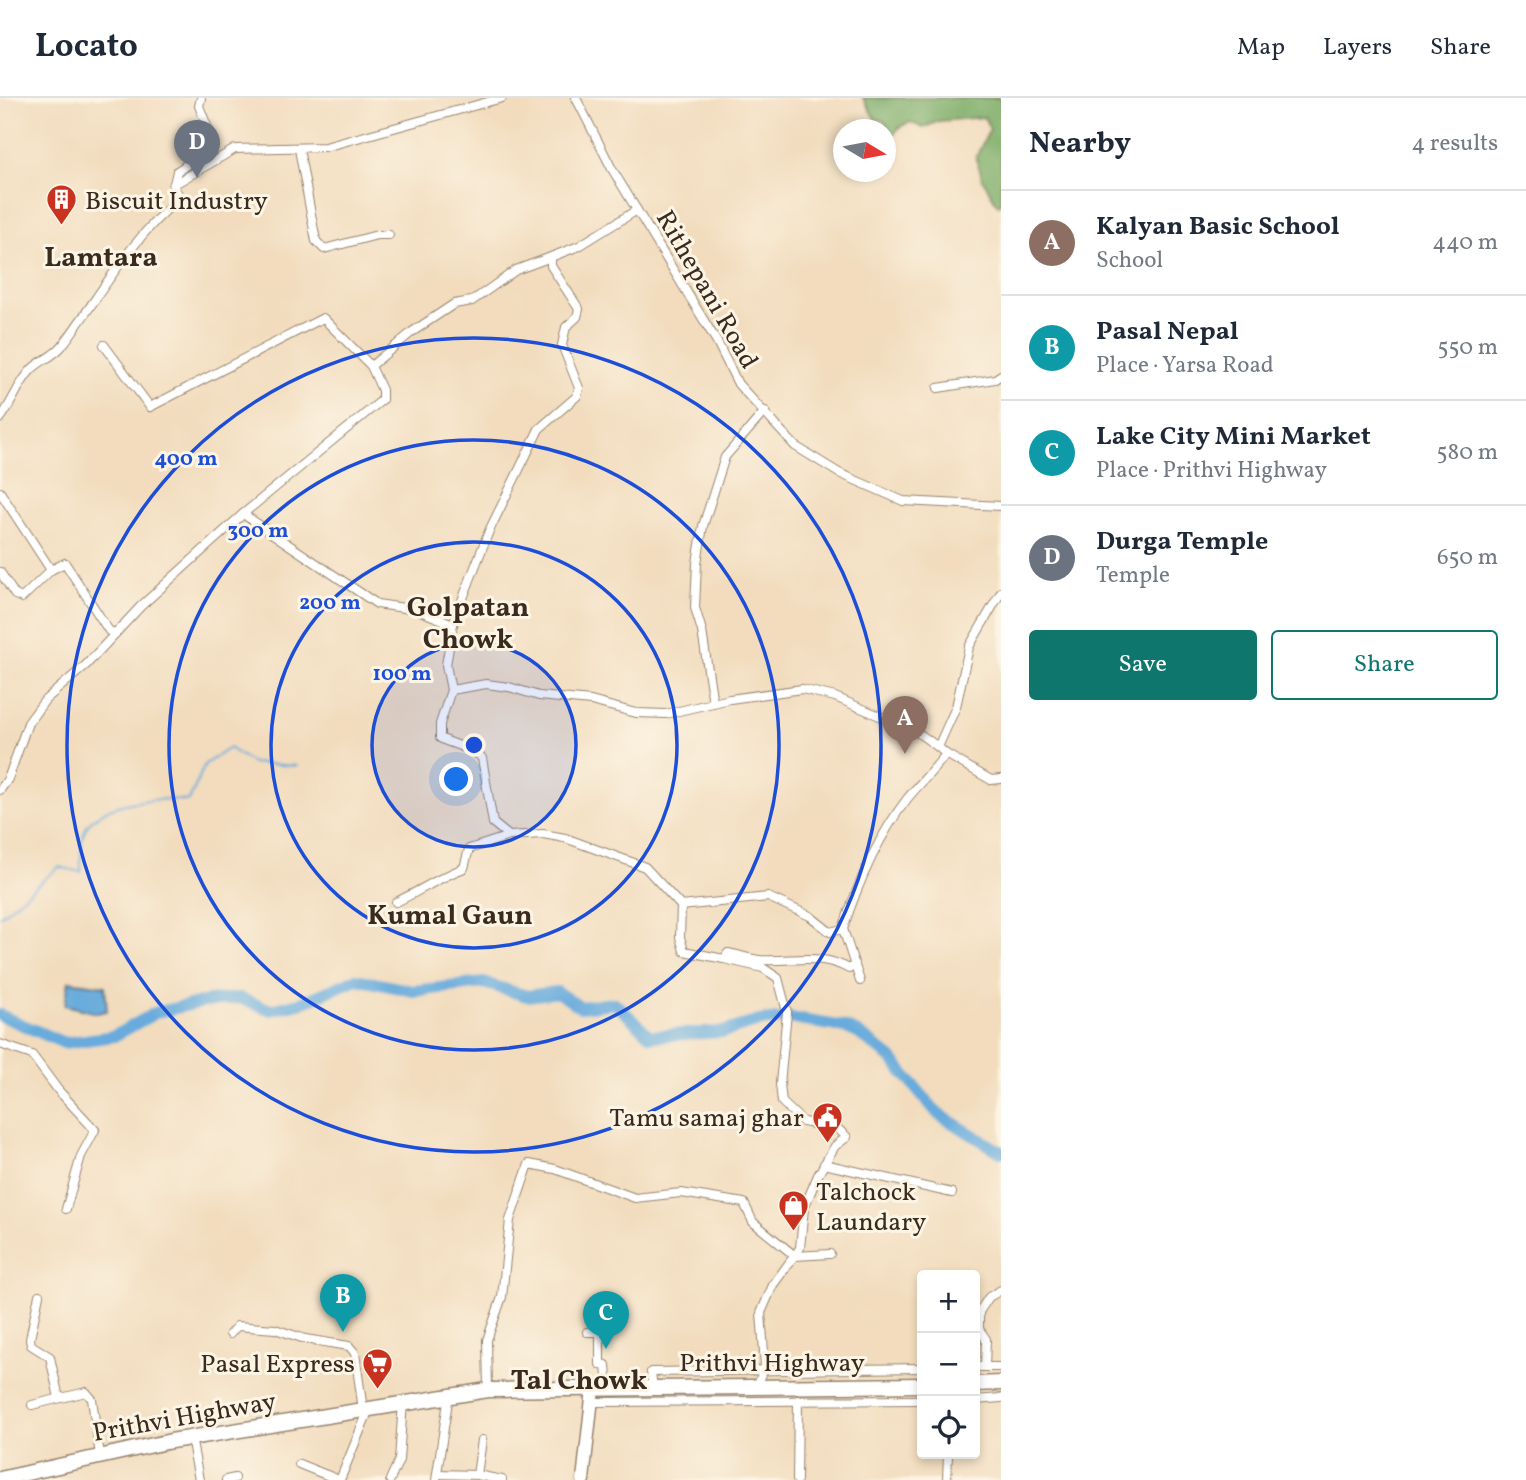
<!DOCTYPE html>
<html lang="en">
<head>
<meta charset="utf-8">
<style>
  body { margin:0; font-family:Vollkorn,serif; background:#f6f6f7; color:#1f2937 }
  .controls { position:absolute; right:21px; bottom:21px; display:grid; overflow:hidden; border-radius:7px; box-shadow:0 4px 10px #0003 }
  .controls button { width:63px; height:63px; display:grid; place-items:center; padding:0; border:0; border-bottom:2px solid #e0e1e3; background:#fff; color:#1f2937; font:35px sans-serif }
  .compass { position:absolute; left:833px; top:21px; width:63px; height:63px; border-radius:50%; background:#fff; box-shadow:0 4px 10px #0003; rotate:100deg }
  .you { position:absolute; left:457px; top:682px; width:24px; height:24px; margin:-18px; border:5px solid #fff; border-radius:50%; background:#1a73e8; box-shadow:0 0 0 10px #1a73e833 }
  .badge { display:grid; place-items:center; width:46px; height:46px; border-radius:50%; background:#0f766e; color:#fff; font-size:23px; font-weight:700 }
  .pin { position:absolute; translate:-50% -58px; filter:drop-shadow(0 2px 4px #0008) }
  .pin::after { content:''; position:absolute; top:37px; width:24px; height:21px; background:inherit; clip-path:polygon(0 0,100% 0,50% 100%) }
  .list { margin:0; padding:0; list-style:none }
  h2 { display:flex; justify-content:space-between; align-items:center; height:91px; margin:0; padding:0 28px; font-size:30px }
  h2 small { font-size:23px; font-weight:400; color:#747a83 }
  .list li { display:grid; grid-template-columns:46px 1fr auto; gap:21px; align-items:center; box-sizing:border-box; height:105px; padding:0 28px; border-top:2px solid #e0e1e3 }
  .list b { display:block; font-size:26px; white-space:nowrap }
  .list p { margin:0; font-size:23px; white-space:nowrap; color:#747a83 }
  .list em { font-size:23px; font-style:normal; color:#747a83 }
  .actions { display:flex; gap:14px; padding:21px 28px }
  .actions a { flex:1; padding:16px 0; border:2px solid #0f766e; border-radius:7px; text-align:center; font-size:24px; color:#0f766e }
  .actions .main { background:#0f766e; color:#fff }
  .icon { flex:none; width:38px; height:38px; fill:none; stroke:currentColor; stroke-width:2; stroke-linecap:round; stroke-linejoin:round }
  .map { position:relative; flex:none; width:1001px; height:1382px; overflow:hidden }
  header { display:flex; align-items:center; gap:42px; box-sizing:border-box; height:98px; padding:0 35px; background:#fff; border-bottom:2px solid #e0e1e3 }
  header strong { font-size:33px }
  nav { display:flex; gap:38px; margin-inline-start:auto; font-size:24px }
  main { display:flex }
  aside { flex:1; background:#fff }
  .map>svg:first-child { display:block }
  .forest { fill:#7cac66; stroke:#5c6b42; stroke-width:2 }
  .water { fill:#67abdc; stroke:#516a7d; stroke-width:2 }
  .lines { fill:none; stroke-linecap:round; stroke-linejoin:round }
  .stream { stroke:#67abdc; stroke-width:2 }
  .river { stroke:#67abdc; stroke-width:12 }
  .minor-casing { stroke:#96836e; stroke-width:10 }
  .secondary-casing { stroke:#96836e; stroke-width:15 }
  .trunk-casing { stroke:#96836e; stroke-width:17 }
  .minor { stroke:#fff; stroke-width:8 }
  .secondary { stroke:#fff; stroke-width:12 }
  .trunk { stroke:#fff; stroke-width:14 }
  .ring { fill:none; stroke:#1d4ed8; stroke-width:3.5 }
  .labels { text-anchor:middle; stroke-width:6; stroke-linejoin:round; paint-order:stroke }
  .poi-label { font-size:26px; fill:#3b2a1e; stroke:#fcf5e5; text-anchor:start }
  .street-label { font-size:26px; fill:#3b2a1e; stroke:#fcf5e5 }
  .neighbourhood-label { font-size:28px; font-weight:bold; fill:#3b2a1e; stroke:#fcf5e5 }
  .centre { fill:#1d4ed8; stroke:#fcf5e5; stroke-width:3.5 }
  .ring-label { font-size:21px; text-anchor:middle; font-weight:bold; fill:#1d4ed8; stroke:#fcf5e5; stroke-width:6; stroke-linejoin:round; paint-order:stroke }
</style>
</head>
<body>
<header>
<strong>Locato</strong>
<nav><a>Map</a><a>Layers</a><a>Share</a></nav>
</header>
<main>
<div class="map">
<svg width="1001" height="1382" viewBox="0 0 1001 1382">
  <rect width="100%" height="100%" fill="#fcf5e5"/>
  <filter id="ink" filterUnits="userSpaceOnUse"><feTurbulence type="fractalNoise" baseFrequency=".0143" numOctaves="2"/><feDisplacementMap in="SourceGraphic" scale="14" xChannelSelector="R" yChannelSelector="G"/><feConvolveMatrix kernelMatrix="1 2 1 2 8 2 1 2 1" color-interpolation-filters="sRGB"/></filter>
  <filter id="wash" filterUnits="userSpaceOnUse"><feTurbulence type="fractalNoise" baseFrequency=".00686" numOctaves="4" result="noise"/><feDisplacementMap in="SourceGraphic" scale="28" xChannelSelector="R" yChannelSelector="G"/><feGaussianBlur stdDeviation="1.57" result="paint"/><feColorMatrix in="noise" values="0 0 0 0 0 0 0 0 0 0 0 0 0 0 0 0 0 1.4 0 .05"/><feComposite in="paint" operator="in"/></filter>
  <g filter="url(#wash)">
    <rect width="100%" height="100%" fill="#f2dcbd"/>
    <path class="forest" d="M863,0H1001V105L998,107L983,82L976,59L990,31L984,19L939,23L923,30L910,24C895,29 892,38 890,53L887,46L889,32L884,23L875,21Z"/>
    <path class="water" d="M69,883L105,888L107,913L97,915L65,907Z"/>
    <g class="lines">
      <path class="stream" d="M0,818L59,769L81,774C81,761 80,742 86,730C101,702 161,699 189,703L205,666L229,650L252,665L297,668"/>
      <path class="river" d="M0,917L64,945L114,938L157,914L208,903L239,900L271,912L303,904L356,881L413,893L484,885L527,898L557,894L580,909L615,905L650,938L723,934L759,923L789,920L844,929L858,935L891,960L938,1016L1001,1054"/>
    </g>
  </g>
  <g filter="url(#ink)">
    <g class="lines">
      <defs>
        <g id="minor">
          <path d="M576,0L612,71L717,244L738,286L795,348L839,375L903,403L1001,408"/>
          <path d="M299,51L316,143L324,151L377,137H389"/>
          <path d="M174,86L177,73C194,64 202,50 209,33L199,8L201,0"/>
          <path d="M637,112L579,148L551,159V168L579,211L577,219L566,229L562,247L579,290L577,298L539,331L489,433L453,526L446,567L451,592L486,586L509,589L539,598L591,603L636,615L666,616L730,601L802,591L835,599L917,634L938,649L956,609L969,549L1001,494"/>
          <path d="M104,247L150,309L323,220L371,268"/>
          <path d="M938,290L995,281L1001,277"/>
          <path d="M0,321C12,306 18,285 32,271C41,262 53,259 62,248C100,198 130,141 180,100L173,87L235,51L325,49L502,0"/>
          <path d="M0,394L51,472L65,465L109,533L116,535"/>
          <path d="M243,416L377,506L418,512L453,526"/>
          <path d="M0,474L15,497L22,500L51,472"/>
          <path d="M451,592L440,626V640C453,647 473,650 482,660L493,725L509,738"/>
          <path d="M713,605L702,533L695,510L697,465L703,428L725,359L765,313"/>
          <path d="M946,656L991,682L1001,681"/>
          <path d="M0,692L8,681L28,625L45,602L86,567L141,508L243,416L382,302V292L371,268L412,234L454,206L472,203L516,172L551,159"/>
          <path d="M396,804C420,793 440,779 464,770L469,751L509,738L543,736L565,740L645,769L681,808L768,799L810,818L830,834L843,831L860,883"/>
          <path d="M681,808L680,839L684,853L724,861L728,855C739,857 750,861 761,862C794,864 819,854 849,871L855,866"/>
          <path d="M843,831C858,785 877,740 907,701C919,686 934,672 946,656L938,649"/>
          <path d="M724,861L763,870L778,880L787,914L780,986L782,1004L803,1024L837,1030L847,1039L835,1048L818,1077L804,1110L800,1150L773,1187L761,1215L765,1267L758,1287"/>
          <path d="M0,946L32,957L58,992L95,1032L81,1058L66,1111"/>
          <path d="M824,1066L952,1095"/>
          <path d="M39,1197L30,1241L31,1247L50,1259L59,1300"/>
          <path d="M587,1234H600V1266L606,1267L608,1291"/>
          <path d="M230,1236L237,1228L275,1231L305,1241L349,1248L355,1255L363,1312"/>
          <path d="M975,1269H1001"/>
          <path d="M985,1269L986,1241L979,1231V1214L989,1199L1001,1192"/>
          <path d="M653,1290L651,1274L922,1270"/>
          <path d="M488,1292L487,1242L502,1199L510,1122L529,1066L555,1071L635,1100L681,1095L744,1105L753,1124L795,1158L830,1156"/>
          <path d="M975,1302L1001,1300"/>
          <path d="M592,1304L922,1302"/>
          <path d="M32,1307L86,1294L92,1301L100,1358"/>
          <path d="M191,1339L199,1382"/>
          <path d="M299,1366L339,1382"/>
          <path d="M437,1376L477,1377L502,1382"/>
          <path d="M477,1377L482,1342"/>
          <path d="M226,1382L235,1380"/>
          <path d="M340,1382L369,1311"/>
          <path d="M390,1382L399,1362L403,1304"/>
          <path d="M436,1382L449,1297"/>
          <path d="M797,1382L798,1302"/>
          <path d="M947,1382L948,1356"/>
        </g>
        <path id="secondary" d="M583,1382L593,1291"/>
        <g id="trunk">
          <path d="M975,1286L1001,1285"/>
          <path d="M0,1381L171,1343L488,1292L922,1287"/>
        </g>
      </defs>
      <use href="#minor" class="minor-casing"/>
      <use href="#secondary" class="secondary-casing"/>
      <use href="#trunk" class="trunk-casing"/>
      <use href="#minor" class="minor"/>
      <use href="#secondary" class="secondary"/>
      <use href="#trunk" class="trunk"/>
    </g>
  </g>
  <circle cx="474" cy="647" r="102" fill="#1d4ed8" fill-opacity=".12"/>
  <g class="ring">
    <circle cx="474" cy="647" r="102"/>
    <circle cx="474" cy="647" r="203"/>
    <circle cx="474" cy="647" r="305"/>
    <circle cx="474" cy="647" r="407"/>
  </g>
  <defs>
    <symbol id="building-pin" viewBox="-11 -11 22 30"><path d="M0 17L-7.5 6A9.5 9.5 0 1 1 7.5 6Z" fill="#c8321e" stroke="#fcf5e5"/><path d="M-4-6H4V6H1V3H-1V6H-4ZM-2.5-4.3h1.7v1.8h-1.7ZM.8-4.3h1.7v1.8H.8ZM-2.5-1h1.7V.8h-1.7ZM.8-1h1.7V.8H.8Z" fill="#fff"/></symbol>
    <symbol id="civic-pin" viewBox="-11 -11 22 30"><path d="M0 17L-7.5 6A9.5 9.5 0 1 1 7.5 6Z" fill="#c8321e" stroke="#fcf5e5"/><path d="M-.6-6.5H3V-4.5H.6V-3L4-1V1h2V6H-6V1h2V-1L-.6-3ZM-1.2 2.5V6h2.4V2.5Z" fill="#fff"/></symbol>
    <symbol id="shop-pin" viewBox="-11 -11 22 30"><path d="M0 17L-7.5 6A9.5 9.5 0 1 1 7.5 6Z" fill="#c8321e" stroke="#fcf5e5"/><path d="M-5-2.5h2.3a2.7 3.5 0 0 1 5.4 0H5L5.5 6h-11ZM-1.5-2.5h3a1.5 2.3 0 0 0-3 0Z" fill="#fff"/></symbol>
    <symbol id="supermarket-pin" viewBox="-11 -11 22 30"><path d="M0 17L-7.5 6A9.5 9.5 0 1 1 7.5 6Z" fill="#c8321e" stroke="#fcf5e5"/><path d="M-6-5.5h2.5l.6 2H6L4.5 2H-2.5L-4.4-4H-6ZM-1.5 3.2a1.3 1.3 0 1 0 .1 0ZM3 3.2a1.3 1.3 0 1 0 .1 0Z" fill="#fff"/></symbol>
  </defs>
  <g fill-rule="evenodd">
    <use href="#building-pin" x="44" y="84" width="35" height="47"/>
    <use href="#civic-pin" x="810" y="1002" width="35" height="47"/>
    <use href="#shop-pin" x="776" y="1090" width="35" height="47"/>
    <use href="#supermarket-pin" x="360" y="1248" width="35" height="47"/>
  </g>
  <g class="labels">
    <g class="poi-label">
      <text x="85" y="111">Biscuit Industry</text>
      <text x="804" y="1028" text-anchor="end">Tamu samaj ghar</text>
      <text x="816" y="1102">Talchock<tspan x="816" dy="30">Laundary</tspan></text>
      <text x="355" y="1274" text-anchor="end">Pasal Express</text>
    </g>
    <g class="street-label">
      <text transform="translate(708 191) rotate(60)" y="9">Rithepani Road</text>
      <text x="772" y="1273">Prithvi Highway</text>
      <text transform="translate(184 1318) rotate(-10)" y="9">Prithvi Highway</text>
    </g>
    <g class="neighbourhood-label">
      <text x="101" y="168">Lamtara</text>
      <text x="468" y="518">Golpatan<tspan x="468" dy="32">Chowk</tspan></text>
      <text x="450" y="826">Kumal Gaun</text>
      <text x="579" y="1291">Tal Chowk</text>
    </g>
  </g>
  <circle cx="474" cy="647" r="10" class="centre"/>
  <g class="ring-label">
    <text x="186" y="367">400 m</text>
    <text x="258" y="439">300 m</text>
    <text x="330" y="511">200 m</text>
    <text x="402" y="582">100 m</text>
  </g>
</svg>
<div class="controls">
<button>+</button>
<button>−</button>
<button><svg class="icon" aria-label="locate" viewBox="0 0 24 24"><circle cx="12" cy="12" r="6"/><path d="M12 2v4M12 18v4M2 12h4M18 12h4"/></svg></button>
</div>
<svg class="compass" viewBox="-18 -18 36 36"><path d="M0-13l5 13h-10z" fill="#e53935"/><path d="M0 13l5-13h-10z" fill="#747a83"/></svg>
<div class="you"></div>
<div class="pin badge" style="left:905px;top:656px;background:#8d6e63">A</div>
<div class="pin badge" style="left:343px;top:1234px;background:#0f9aa8">B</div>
<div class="pin badge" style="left:606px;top:1251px;background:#0f9aa8">C</div>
<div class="pin badge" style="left:197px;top:80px;background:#6b7280">D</div>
</div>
<aside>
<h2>Nearby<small>4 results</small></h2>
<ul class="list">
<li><span class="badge" style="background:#8d6e63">A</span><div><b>Kalyan Basic School</b><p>School</p></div><em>440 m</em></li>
<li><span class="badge" style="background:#0f9aa8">B</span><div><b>Pasal Nepal</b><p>Place · Yarsa Road</p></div><em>550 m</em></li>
<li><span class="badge" style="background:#0f9aa8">C</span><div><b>Lake City Mini Market</b><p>Place · Prithvi Highway</p></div><em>580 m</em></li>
<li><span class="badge" style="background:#6b7280">D</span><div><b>Durga Temple</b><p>Temple</p></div><em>650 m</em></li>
</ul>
<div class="actions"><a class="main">Save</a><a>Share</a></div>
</aside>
</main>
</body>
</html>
